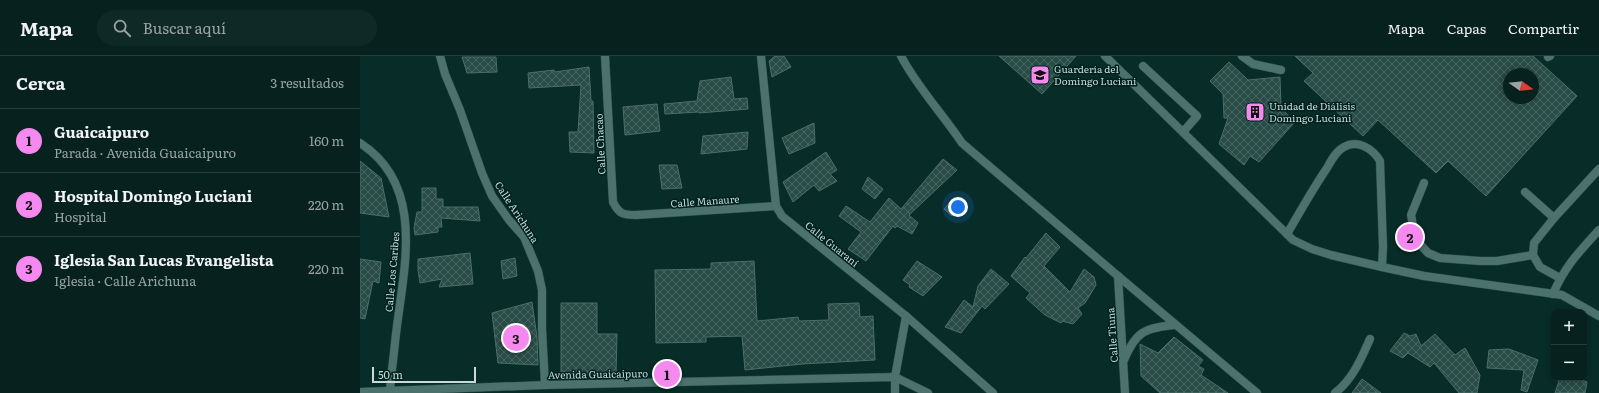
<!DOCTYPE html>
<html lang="es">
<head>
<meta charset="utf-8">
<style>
  body { margin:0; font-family:Literata,serif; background:#0f2927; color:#f1f3f6 }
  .controls { position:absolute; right:12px; bottom:12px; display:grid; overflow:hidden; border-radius:8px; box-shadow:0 2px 6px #0003 }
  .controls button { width:36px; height:36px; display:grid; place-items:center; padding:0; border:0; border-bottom:1px solid #273e3c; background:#06211e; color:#f1f3f6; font:20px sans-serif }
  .compass { position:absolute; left:1143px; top:12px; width:36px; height:36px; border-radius:50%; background:#06211e; box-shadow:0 2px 6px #0003; rotate:105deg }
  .scale { position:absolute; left:12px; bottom:10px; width:104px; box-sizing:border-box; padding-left:4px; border:2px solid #c7dad6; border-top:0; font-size:11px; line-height:14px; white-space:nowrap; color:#c7dad6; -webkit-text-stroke:3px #00221f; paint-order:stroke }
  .you { position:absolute; left:598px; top:151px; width:14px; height:14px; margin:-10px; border:3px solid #fff; border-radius:50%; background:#1a73e8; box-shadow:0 0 0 6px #1a73e833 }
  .badge { display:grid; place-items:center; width:26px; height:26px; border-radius:50%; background:#f589ef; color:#111; font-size:13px; font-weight:700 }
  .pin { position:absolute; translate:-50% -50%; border:2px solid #fff; box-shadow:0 1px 4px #0006 }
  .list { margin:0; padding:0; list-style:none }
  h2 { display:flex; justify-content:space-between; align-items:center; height:52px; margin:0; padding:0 16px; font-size:17px }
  h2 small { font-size:13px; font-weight:400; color:#98a3a4 }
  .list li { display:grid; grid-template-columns:26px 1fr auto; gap:12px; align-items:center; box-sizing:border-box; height:64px; padding:0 16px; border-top:1px solid #273e3c }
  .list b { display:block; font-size:15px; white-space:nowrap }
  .list p { margin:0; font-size:13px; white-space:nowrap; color:#98a3a4 }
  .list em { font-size:13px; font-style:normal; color:#98a3a4 }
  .icon { flex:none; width:22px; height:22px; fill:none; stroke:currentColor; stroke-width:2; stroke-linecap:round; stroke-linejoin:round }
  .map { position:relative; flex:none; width:1239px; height:337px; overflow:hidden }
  header { display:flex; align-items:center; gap:24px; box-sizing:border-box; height:56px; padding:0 20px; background:#06211e; border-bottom:1px solid #273e3c }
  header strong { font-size:19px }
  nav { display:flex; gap:22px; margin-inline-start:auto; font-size:14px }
  .search { width:280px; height:36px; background:#0f2927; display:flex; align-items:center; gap:10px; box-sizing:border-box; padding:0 14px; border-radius:22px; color:#98a3a4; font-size:15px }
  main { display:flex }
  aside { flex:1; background:#06211e }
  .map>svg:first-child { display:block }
  .building { fill:url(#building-cross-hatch); stroke:#4b6e69; fill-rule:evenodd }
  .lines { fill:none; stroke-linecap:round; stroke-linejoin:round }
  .lane-casing { stroke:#274844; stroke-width:9 }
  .street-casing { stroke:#274844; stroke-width:9 }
  .lane { stroke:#4b726c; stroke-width:8 }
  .street { stroke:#4b726c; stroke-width:8 }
  .labels { text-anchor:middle; stroke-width:3; stroke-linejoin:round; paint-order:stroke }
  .poi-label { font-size:10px; fill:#c7dad6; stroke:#00221f; text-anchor:start }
  .street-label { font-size:10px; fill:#c7dad6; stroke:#00221f }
</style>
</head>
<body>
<header>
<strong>Mapa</strong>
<div class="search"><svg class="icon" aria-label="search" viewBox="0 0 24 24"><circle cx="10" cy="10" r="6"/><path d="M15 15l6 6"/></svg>Buscar aquí</div>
<nav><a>Mapa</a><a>Capas</a><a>Compartir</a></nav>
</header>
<main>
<aside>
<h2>Cerca<small>3 resultados</small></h2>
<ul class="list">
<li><span class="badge">1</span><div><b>Guaicaipuro</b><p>Parada · Avenida Guaicaipuro</p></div><em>160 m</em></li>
<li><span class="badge">2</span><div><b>Hospital Domingo Luciani</b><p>Hospital</p></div><em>220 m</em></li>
<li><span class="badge">3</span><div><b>Iglesia San Lucas Evangelista</b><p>Iglesia · Calle Arichuna</p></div><em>220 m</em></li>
</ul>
</aside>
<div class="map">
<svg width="1239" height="337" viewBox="0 0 1239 337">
  <defs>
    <pattern id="building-cross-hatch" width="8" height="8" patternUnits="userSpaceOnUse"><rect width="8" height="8" fill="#2a4c47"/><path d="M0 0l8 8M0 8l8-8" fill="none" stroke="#476561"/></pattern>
  </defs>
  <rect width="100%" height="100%" fill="#082c28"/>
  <g class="building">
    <path d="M415,0H424L431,11L412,21L409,5Z"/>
    <path d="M639,0H716L682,38Z"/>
    <path d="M935,0H1173L1217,40L1126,140L1088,105L1076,117L1018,64L1003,80L944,25L953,17ZM1149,18H1173V42H1149Z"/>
    <path d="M102,1H136L137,16L107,17Z"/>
    <path d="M869,6L888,24L920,21L921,51L934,67L899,106L890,100L884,109L859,88L868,62H864L863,38L850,25Z"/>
    <path d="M229,11L231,45H233L234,97L210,96L209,76H218L221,29L169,32L168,17L194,14L195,16Z"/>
    <path d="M371,21L374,43L387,42L388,53L339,57V56L305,58L304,48L337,45L340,25Z"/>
    <path d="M297,48L300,75L265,79L263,51Z"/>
    <path d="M454,67L455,87L429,98L422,82Z"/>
    <path d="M388,76L387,93L341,98L343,80Z"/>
    <path d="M466,96L477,114L470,118L477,125L459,135L454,129L433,146L423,126Z"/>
    <path d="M583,103L597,114L549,159L558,167L552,178L537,170L535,172L533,170L506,205L488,193L501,176L479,160L486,150L510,166L529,142L541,153Z"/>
    <path d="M0,105L21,122L29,161L0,157Z"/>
    <path d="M299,109H317L322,132L302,133Z"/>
    <path d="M508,121L523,133L515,143L502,133Z"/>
    <path d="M62,132H76V143H83V151H118L120,165L81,162L82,171H78V176L55,179L54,172L57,156H62Z"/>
    <path d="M593,143L601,150L592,160L584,153Z"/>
    <path d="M686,177L700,191L684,210L710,236L724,213L734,221L736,229L725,247L718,252L722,258L713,268L702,265L701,267L685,259L666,242L670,237L651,220L665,201L666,202Z"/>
    <path d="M110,197L113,228L79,231L82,223L60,227L58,214V203Z"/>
    <path d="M155,202L157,220L143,223L141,205Z"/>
    <path d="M0,203L21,206L19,227L13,225L5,263L0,262Z"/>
    <path d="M394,205L397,265L438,261L439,265L469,264L468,248L499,247L500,261L513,260L515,304L442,308L385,314L382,280L346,281V286L296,287L295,214L351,213V207Z"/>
    <path d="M557,205L582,221L563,240L549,231L550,229L543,224Z"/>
    <path d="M631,213L649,228L625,253L622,250L601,277L585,271L604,244L613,251L618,230Z"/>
    <path d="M172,246L177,281L178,309L138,307L132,257Z"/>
    <path d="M201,247H237V278H257L256,319H201Z"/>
    <path d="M1044,277L1050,280L1056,278L1061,290L1075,278L1095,299L1105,292L1120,319L1117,337H1099L1074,307L1070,311L1048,297L1043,302L1030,295Z"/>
    <path d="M814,281L843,304L838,310L844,313L841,319L868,337H800L781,320L780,288L798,297Z"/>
    <path d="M1149,293L1178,304L1167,336L1161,334L1164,314L1127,312L1129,294Z"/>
    <path d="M1200,322H1216L1227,326L1225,337H1195Z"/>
    <path d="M1002,323L1021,337H992Z"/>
  </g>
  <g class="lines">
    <defs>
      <g id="lane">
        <path d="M541,0C557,31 582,57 602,87L758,220"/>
        <path d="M745,0L933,184L952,193L971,199L1022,211L1064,220L1202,239L1239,260"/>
        <path d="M882,0L893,8L921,14"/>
        <path d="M1188,1L1190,0"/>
        <path d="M783,10L837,60L823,76"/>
        <path d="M1064,127L1051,159L1054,175L1059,187L1068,197L1080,202L1120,205H1137L1173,199"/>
        <path d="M1165,136L1194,162"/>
        <path d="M927,178C940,156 952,134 967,112C971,105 976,95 984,91C998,83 1013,93 1020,105L1023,191L1022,211"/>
        <path d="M1200,222L1180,211L1173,199L1174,187L1194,162L1239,113"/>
        <path d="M1193,238C1205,210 1219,196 1239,174"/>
      </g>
      <g id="street">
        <path d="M80,0L85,18L100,54L122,117L132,140L149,164L164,181L178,215L182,234V273L185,329"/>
        <path d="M245,0L253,146C259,158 263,159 276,159L416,150"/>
        <path d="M401,0L416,150L422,160L546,260L633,337"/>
        <path d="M0,87C64,128 45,207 37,270C35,284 34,299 32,313C31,321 31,330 29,337"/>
        <path d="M758,220L897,337"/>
        <path d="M758,220L765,337"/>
        <path d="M764,304C776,275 785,272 815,269"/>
        <path d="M0,336L185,329L535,321L568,337"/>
        <path d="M535,337V321L546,260"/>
        <path d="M975,337C993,323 1001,303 1010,283"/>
      </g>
    </defs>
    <use href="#lane" class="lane-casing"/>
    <use href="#street" class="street-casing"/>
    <use href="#lane" class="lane"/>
    <use href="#street" class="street"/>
  </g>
  <defs>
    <symbol id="school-square" viewBox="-11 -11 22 22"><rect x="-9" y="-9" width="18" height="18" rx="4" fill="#f589ef" stroke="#00221f"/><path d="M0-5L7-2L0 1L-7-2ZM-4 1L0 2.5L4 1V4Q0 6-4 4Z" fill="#111"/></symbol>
    <symbol id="building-square" viewBox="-11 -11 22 22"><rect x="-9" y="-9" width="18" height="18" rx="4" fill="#f589ef" stroke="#00221f"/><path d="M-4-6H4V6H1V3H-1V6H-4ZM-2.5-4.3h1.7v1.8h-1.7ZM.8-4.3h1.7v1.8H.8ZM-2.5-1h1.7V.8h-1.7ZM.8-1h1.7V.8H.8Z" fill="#111"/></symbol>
  </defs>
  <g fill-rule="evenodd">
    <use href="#school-square" x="669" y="8" width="22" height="22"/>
    <use href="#building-square" x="884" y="45" width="22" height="22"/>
  </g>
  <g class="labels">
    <g class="poi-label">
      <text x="694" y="17">Guardería del<tspan x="694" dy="12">Domingo Luciani</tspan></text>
      <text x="909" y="54">Unidad de Diálisis<tspan x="909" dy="12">Domingo Luciani</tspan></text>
    </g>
    <g class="street-label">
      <text transform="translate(240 88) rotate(-93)" y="4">Calle Chacao</text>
      <text transform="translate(345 145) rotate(-4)" y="4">Calle Manaure</text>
      <text transform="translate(157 156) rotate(57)" y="4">Calle Arichuna</text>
      <text transform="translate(472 188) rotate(39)" y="4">Calle Guaraní</text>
      <text transform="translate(32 216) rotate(-85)" y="4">Calle Los Caribes</text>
      <text transform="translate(752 279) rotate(-94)" y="4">Calle Tiuna</text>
      <text transform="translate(238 318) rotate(-1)" y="4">Avenida Guaicaipuro</text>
    </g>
  </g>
</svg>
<div class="controls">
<button>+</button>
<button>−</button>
</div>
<svg class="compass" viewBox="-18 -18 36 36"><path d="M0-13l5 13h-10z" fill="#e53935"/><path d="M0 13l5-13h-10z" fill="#98a3a4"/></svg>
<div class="scale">50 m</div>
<div class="you"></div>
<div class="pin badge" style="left:307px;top:318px">1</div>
<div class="pin badge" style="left:1050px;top:181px">2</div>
<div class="pin badge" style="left:156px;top:282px">3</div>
</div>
</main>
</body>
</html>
